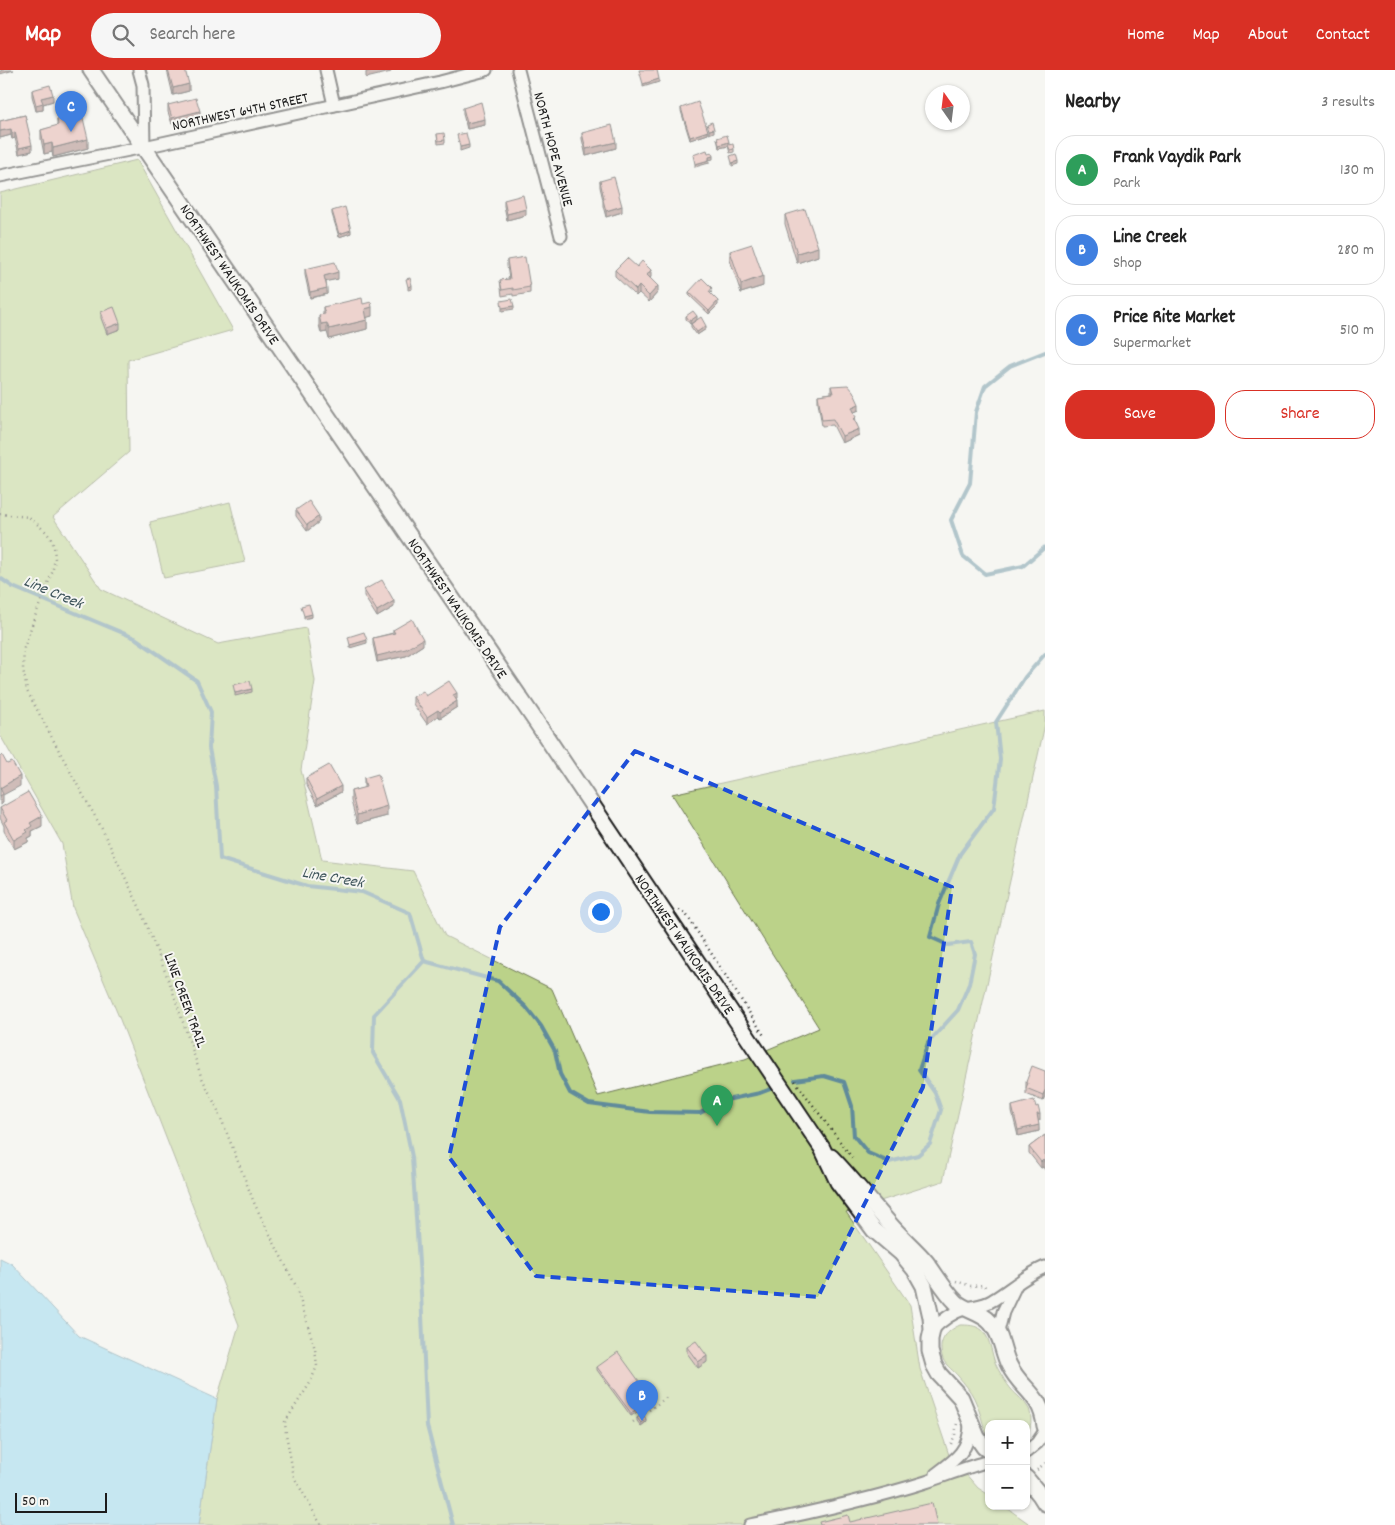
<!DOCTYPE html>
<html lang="en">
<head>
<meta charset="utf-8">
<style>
  body { margin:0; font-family:Dekko,sans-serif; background:#f6f6f6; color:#222 }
  .controls { position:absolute; right:15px; bottom:15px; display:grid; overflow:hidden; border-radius:10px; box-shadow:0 1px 4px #0004 }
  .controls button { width:45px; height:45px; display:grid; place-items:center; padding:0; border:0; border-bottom:1px solid #e0e0e0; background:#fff; color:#222; font:25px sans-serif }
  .compass { position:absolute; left:925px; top:15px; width:45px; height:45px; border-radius:50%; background:#fff; box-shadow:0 1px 4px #0004; rotate:346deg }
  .scale { position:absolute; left:15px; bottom:12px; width:92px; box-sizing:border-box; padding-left:5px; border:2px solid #1c1c1c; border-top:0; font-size:14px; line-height:18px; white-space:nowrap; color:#1c1c1c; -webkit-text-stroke:4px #f6f6f2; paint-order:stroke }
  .you { position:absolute; left:600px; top:841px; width:18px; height:18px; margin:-12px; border:4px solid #fff; border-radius:50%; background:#1a73e8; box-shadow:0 0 0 8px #1a73e833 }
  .badge { display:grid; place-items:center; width:32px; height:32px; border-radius:50%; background:#d93025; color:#fff; font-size:16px; font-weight:700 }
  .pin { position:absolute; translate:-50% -41px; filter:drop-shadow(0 1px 2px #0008) }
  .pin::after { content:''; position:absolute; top:26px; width:18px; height:15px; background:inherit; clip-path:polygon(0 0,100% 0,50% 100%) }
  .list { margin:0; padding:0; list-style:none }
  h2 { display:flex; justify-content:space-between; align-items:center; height:65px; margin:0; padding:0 20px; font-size:21px }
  h2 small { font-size:16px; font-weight:400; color:#767676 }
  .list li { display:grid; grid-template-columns:32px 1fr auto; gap:15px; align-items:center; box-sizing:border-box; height:70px; margin:0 10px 10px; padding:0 10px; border:1px solid #e0e0e0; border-radius:20px }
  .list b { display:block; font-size:19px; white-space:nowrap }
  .list p { margin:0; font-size:16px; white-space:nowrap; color:#767676 }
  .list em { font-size:16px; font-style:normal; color:#767676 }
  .actions { display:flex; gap:10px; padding:15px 20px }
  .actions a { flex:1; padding:11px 0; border:1px solid #d93025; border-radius:20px; text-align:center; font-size:18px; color:#d93025 }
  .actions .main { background:#d93025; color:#fff }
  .icon { flex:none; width:28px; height:28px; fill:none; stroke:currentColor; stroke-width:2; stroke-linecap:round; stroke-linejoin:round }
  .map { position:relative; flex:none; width:1045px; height:1455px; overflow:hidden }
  header { display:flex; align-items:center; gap:30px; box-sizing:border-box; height:70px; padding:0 25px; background:#d93025; color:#fff }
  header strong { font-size:24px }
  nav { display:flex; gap:28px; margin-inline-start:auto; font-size:18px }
  .search { width:350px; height:45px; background:#f6f6f6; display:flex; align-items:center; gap:12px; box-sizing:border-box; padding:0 18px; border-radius:28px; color:#767676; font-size:19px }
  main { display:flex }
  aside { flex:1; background:#fff }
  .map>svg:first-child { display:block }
  .green { fill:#bbd289; stroke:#6c7752 }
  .water { fill:#8dd5ef; stroke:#608b9b }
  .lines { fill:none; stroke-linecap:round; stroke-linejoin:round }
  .stream { stroke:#608b9b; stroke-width:4 }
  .minor-casing { stroke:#1c1c1c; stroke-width:15 }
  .secondary-casing { stroke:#1c1c1c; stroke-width:19 }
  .path { stroke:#1c1c1c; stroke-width:2.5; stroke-dasharray:1 4; stroke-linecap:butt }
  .minor { stroke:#f6f6f2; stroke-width:11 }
  .secondary { stroke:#f6f6f2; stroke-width:15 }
  .wall { fill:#c3908c; stroke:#1c1c1c }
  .shaded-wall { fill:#9f7672; stroke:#1c1c1c }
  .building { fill:#e3a8a3; stroke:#1c1c1c }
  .marked { fill:none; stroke:#1d4ed8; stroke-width:4; stroke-dasharray:10 6; stroke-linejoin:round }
  .labels { text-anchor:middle; stroke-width:4; stroke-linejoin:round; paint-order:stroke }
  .street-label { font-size:15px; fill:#1c1c1c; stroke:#f6f6f2 }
  .water-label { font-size:16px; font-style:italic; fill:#3e545b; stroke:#f6f6f2 }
</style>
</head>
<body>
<header>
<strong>Map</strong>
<div class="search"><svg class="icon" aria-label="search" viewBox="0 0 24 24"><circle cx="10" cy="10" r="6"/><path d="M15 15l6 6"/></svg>Search here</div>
<nav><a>Home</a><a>Map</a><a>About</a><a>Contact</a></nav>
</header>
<main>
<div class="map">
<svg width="1045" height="1455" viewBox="0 0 1045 1455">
  <rect width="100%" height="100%" fill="#f6f6f2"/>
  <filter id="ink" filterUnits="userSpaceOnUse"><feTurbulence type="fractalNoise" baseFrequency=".02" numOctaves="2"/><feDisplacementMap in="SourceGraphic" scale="10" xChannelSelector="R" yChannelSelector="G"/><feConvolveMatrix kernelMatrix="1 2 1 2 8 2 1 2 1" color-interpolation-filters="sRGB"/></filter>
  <g filter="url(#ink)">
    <g class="green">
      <path d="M137,90L233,260L128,290L129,382L53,447L101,519L218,574L306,558L315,611L301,700L322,790L413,801L445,866L552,919L598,1026L745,989L819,958L672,724L1045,641V654L943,1111L846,1142L910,1235L920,1299L949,1385L978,1418L989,1425V1436H1004L1031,1455H199L217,1329L239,1255L119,947L73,838L62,774L0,665V123Z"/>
      <path d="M230,432L245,492L164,508L150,452Z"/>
      <path d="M960,1255C967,1255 976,1255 982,1260C992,1270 991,1287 998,1299C1002,1306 1006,1313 1011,1319C1017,1326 1025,1331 1029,1339C1032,1347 1032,1358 1026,1365V1354H989V1366L987,1365C982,1352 980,1340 974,1328C970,1320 964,1313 958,1306C954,1301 946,1296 943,1289C937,1272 945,1262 960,1255Z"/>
    </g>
    <path class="water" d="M0,1188L12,1194L79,1266L217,1329L199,1455H0Z"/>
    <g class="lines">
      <g class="stream">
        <path d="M1045,282L1010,296L985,316L976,342L970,413L951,450L963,486L985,504L1023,496L1045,477"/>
        <path d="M0,508L13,517L135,568L197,611L211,642L209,678L216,716L220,789L307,816L362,822L410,843L424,891L374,945L373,983L400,1029L412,1087L421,1223L427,1356L453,1455"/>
        <path d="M424,891L498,911L526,937L541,956L555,981L560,1004L570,1023L589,1034L650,1042L700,1043L726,1030L760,1023L776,1017"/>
        <path d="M795,1010L824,1006L844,1012L852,1036L854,1066L868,1083L889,1092L918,1085L930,1074L941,1040L935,1023L919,1000L928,973L958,940L969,914L975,884L971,872L948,875L930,867L939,834L960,784L994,738L1000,689L996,652L1025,607L1045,584"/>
      </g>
      <defs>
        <g id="minor">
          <path d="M139,0L143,15L144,77"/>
          <path d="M326,0L334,35"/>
          <path d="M518,0L561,166"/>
          <path d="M0,106L144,77L440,12L486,0"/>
          <path d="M932,1260C941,1251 951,1243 964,1239C974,1236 984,1236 993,1230C1011,1219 1026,1205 1045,1197"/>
          <path d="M998,1262L1003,1242L1016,1215"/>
          <path d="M1026,1382L1037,1373L1045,1361"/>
          <path d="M936,1404C955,1390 970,1380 970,1354"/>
          <path d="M750,1455C809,1443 869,1430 926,1412C947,1405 967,1397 989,1391"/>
        </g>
        <g id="secondary">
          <path d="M91,0L535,650L773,1005L822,1078L838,1112L874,1160L901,1183L915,1200L924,1216L931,1247L932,1260L930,1269V1281L934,1295L939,1304L961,1328L977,1367L984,1377L989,1381"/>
          <path d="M831,1087C853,1110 873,1135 894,1159C904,1170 916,1180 926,1192C936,1205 944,1220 956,1232C966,1241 982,1242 991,1253C1002,1265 1002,1281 1009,1295C1021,1320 1041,1323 1045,1356"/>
          <path d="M1026,1408L1040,1425L1045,1433"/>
        </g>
      </defs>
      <use href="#minor" class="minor-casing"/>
      <use href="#secondary" class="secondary-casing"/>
      <g class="path">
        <path d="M0,444L29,447L45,461L50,467L54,476L55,489L52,503L34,549L24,578L23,599L27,621L78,716L100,755L139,836L172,919L201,1006L217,1038L255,1135L296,1216L315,1279L317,1296L310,1313L285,1352L286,1364L294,1407L321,1455"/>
        <path d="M679,840L686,844L765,967"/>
        <path d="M795,1011L853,1089"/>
        <path d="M956,1211L971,1216L984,1215L987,1220"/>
        <path d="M633,1352L667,1327"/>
        <path d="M951,1374L955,1365L957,1353"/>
        <path d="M1037,1400L1045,1393"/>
      </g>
      <use href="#minor" class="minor"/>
      <use href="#secondary" class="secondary"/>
    </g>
    <g class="wall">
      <path d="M167,0H185L189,21L173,25Z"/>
      <path d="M32,20L53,31L43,34V40L36,41L32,26Z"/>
      <path d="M63,35L77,45L88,78L53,87L52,82L44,84L41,69V60L57,56V49L64,50L63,44Z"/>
      <path d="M168,35L200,47L172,54L168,42Z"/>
      <path d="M463,38L485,55L467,59L463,44Z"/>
      <path d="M681,38L708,64L690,70L681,41Z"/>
      <path d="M25,45L32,81L19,84L15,68L12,69L11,65L0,68V51Z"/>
      <path d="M582,63L616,78L586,86L582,69Z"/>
      <path d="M437,64L445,70V73L438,74Z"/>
      <path d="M717,68L734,79V82L730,83L728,76L719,78Z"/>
      <path d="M600,111L622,142L606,147L603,136V130L600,117Z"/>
      <path d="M504,130L526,145L507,150L504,136Z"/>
      <path d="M332,141L351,163L339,167L332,144Z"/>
      <path d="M785,145L818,186L797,193L785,154Z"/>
      <path d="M730,181L763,216L741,223L730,190Z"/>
      <path d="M507,190L530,217V223L513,226V224L502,226L500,210L509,209L507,196Z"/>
      <path d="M637,197L651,207L650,208L658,222L649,232L639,223L636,226L615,206V200Z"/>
      <path d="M305,199L338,209L326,211L327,224L310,228L305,205Z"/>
      <path d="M689,222H712L710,224L718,235L709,244L689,225Z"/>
      <path d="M363,234L372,246L367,247V259L329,269L327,262L321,263L319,255V245H323V237Z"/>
      <path d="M101,242L120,259L107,264L101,248Z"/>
      <path d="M686,246L697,250L690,254L686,249Z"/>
      <path d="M691,254L706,259L697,265L691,257Z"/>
      <path d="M831,316L859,340L854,342L859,365L842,373L833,355L822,356L818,332V325L831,323Z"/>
      <path d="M296,440L319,452L307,461L296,446Z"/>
      <path d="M364,520L394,537L377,547L364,526Z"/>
      <path d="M393,560L423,575L406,586L377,592L373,574V568L393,563Z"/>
      <path d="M426,626L457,629H456L457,637L440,648L438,646L427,654L413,634V627Z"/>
      <path d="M306,708L341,722L317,735L306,714Z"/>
      <path d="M364,708L387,746L357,754L351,731V721L364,718Z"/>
      <path d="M0,738L42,756L32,761V766L28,768V772L14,779L4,761V756L0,748Z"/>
      <path d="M1045,1001L1043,1031L1026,1024V1012Z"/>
      <path d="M1012,1036L1040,1050H1038L1039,1061L1018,1066L1012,1042Z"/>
      <path d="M1045,1065V1100L1043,1097L1041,1098L1029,1083V1077Z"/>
      <path d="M687,1277L707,1292L698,1298L687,1283Z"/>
      <path d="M597,1297L652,1332L631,1346L597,1300Z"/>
      <path d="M637,1348L646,1352L641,1356L637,1351Z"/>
    </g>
    <g class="shaded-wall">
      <path d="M3,0H14L0,4V1Z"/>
      <path d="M373,0H391V2L366,8V2Z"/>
      <path d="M659,9V12L643,17V14Z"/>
      <path d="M189,14V21L173,25V18Z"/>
      <path d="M53,25V31L43,34V40L36,41V35L41,28Z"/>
      <path d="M200,41V47L172,54V48Z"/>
      <path d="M485,49V55L467,59V53Z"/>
      <path d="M11,59V65L0,68V61Z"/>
      <path d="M714,59V62L709,64V60Z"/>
      <path d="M708,61V64L690,70V67Z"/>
      <path d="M15,62V68L12,69V63Z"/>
      <path d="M88,69V78L53,87V78Z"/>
      <path d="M616,72V78L586,86V79Z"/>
      <path d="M729,72V76L719,78V75Z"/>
      <path d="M52,73V82L44,84V75Z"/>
      <path d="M32,75V81L19,84V78Z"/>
      <path d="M469,75V78L460,81V77Z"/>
      <path d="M713,86V89L709,90V87Z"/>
      <path d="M709,90V93L695,97V94Z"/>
      <path d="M738,91V94L732,96V93Z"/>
      <path d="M622,136V142L606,147V141Z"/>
      <path d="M526,139V145L507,150V144Z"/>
      <path d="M351,160V163L339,167V164Z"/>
      <path d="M818,177V186L797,193V183Z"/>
      <path d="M651,200V207L647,212V205Z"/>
      <path d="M338,202V209L324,212V206Z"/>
      <path d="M763,206V216L741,223V214Z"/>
      <path d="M412,215V219L408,220V217Z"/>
      <path d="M639,216V223L636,226V220Z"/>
      <path d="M658,216V222L649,232V226Z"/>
      <path d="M327,218V224L310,228V222Z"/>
      <path d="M718,231V235L709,244V241Z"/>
      <path d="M514,236V239L502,241V238Z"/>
      <path d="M372,237V246L365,248V239Z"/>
      <path d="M697,246V250L690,254V251Z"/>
      <path d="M367,250V259L329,269V259Z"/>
      <path d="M120,253V259L107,264V258Z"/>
      <path d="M327,253V262L321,263V254Z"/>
      <path d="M706,256V259L697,265V262Z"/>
      <path d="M859,334V340L852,343V337Z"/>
      <path d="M859,359V365L842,373V366Z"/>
      <path d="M319,446V452L307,461V455Z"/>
      <path d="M394,531V537L377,547V541Z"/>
      <path d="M312,544V547L304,549V546Z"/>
      <path d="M423,569V575L406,586L377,592V586Z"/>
      <path d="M367,570V573L350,578V575Z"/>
      <path d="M252,619V622L235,626V623Z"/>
      <path d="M457,623V629L453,631V625Z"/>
      <path d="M457,631V637L440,648V642Z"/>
      <path d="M438,640V646L427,654V647Z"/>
      <path d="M20,706V716L3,725V733L0,735V718Z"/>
      <path d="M341,716V722L317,735V729Z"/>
      <path d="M387,736V746L357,754V745Z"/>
      <path d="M42,746V756L32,761V766L28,768V772L14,779V770L26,760L30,753Z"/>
      <path d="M1045,1020V1026L1043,1031V1025Z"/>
      <path d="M1037,1044H1040V1050L1037,1051Z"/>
      <path d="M1039,1055V1061L1018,1066V1060Z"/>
      <path d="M1043,1090V1097L1041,1098V1092Z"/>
      <path d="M707,1286V1292L698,1298V1292Z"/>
      <path d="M652,1329V1332L631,1346V1343Z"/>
      <path d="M646,1349V1352L641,1356V1353Z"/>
    </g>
    <g class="building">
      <path d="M168,0H185L189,14L173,18Z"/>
      <path d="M639,0H657L659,9L643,14Z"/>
      <path d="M50,15L53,25L41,28L43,33L36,35L32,20Z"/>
      <path d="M196,28L200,41L172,48L168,35Z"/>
      <path d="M74,32L77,42L75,43L76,46L82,44L88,69L53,78L52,73L44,75L41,60L58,55L57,49L63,47L64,50L67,49L63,35Z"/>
      <path d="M481,32L485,49L467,53L463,38Z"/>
      <path d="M698,32L708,61L690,67L681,38Z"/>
      <path d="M25,45L32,75L19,78L15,62L12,63L11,59L0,61V51Z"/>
      <path d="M712,52L714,59L709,60L707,54Z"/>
      <path d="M612,55L616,72L586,79L582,63Z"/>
      <path d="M444,63L445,70L438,71L437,64Z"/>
      <path d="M466,63L469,75L460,77L457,65Z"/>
      <path d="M727,65L729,72L719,75L717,68Z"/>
      <path d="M733,74L734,79L730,80L728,75Z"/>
      <path d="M707,80L708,83L712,82L713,86L709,87V90L695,94L693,85Z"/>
      <path d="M736,84L738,91L732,93L730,86Z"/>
      <path d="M614,107L622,136L606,141L603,130L604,129L600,111Z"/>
      <path d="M523,125L526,139L507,144L504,130Z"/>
      <path d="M345,137L351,160L339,164L332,141Z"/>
      <path d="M805,139L818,177L797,183L785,145Z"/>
      <path d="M752,174L763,206L741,214L730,181Z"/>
      <path d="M525,187L530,217L513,220V218L502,220L500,210L510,209L507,190Z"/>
      <path d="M627,188L637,197L642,191L651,200L647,205L658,216L649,226L639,216L636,220L615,200Z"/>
      <path d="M335,192L338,202L324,206L327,218L310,222L305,199Z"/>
      <path d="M410,208L412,215L408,217L406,209Z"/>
      <path d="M702,208L712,218L709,222L718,231L709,241L689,222Z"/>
      <path d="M362,228L363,234L371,232L372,237L365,239L367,250L329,259L327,253L321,254L319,245L325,244L323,237Z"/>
      <path d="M512,229L514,236L502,238L501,231Z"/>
      <path d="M114,237L120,253L107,258L101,242Z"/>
      <path d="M693,241L697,246L690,251L686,246Z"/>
      <path d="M701,247L706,256L697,262L691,254Z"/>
      <path d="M848,315L853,321L859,334L852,337L856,347L854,349L859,359L842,366L833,349L822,350L818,325L833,323L831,316Z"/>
      <path d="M309,431L319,446L307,455L296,440Z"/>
      <path d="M382,510L394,531L377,541L364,520Z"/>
      <path d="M309,534L312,544L304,546L301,536Z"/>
      <path d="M412,549L423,569L406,579L377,586L373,568L395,563L393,560Z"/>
      <path d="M364,562L367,570L350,575L348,567Z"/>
      <path d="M250,611L252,619L235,623L233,615Z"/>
      <path d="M449,611L457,623L453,625L457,631L440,642L438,640L427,647L413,627L423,621L426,626Z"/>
      <path d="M2,685L7,694L12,692L20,706L0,718V687Z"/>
      <path d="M329,695L341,716L317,729L306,708Z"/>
      <path d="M378,704L387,736L357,745L351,721L366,717L364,708Z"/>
      <path d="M0,718L3,724L0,726Z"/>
      <path d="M28,722L42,746L30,753L32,756L26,760L28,762L14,770L4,752L7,750L0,738Z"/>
      <path d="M1032,996L1045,1001V1020L1043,1025L1026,1018L1028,1013L1026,1012Z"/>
      <path d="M1034,1030L1036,1037L1038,1036L1040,1044H1037L1039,1055L1018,1060L1012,1036Z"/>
      <path d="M1045,1065V1093L1043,1090L1041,1092L1029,1077Z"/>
      <path d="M696,1271L707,1286L698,1292L687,1277Z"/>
      <path d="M618,1282L652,1329L631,1343L597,1297Z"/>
      <path d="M643,1344L646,1349L641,1353L637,1348Z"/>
      <path d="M932,1433L937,1455H820L819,1452L848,1445L850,1452Z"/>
    </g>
  </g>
  <path d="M0 0H1045V1455H0ZM635,681L952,817L923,1017L818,1227L536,1206L449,1087L500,857Z" fill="#f6f6f2" fill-opacity=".55" fill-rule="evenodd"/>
  <path class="marked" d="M635,681L952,817L923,1017L818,1227L536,1206L449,1087L500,857Z"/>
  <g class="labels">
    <g class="street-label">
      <text transform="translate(240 41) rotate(-12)" y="5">NORTHWEST 64TH STREET</text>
      <text transform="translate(554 79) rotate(75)" y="5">NORTH HOPE AVENUE</text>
      <text transform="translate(230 204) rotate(56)" y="5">NORTHWEST WAUKOMIS DRIVE</text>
      <text transform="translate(458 538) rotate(56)" y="5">NORTHWEST WAUKOMIS DRIVE</text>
      <text transform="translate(685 874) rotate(56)" y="5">NORTHWEST WAUKOMIS DRIVE</text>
      <text transform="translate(186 930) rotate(70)" y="5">LINE CREEK TRAIL</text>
    </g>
    <g class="water-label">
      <text transform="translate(54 521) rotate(23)" y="6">Line Creek</text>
      <text transform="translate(333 806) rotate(10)" y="6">Line Creek</text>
    </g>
  </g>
</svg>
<div class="controls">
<button>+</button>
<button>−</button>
</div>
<svg class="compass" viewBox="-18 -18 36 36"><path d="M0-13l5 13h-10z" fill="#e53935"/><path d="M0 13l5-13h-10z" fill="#767676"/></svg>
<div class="scale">50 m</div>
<div class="you"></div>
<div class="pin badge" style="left:717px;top:1056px;background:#2e9e5b">A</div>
<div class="pin badge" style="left:642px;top:1351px;background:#3f7fe0">B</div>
<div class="pin badge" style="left:71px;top:62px;background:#3f7fe0">C</div>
</div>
<aside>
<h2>Nearby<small>3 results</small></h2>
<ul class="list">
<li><span class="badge" style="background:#2e9e5b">A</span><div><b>Frank Vaydik Park</b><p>Park</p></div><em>130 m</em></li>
<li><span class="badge" style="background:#3f7fe0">B</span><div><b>Line Creek</b><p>Shop</p></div><em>280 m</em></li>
<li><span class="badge" style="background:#3f7fe0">C</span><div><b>Price Rite Market</b><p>Supermarket</p></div><em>510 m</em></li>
</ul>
<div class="actions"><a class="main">Save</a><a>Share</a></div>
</aside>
</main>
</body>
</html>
